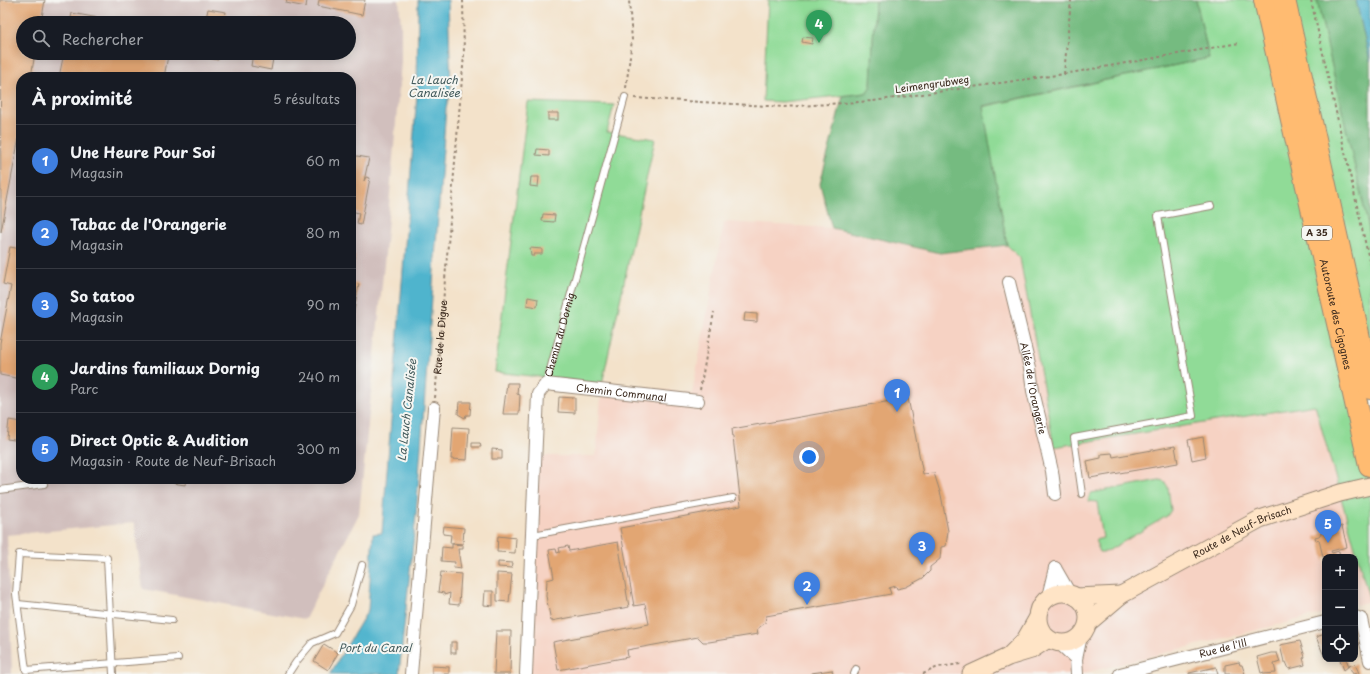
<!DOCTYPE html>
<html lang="fr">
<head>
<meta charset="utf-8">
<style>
  body { margin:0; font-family:"Playpen Sans",sans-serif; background:#242831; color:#f1f3f6 }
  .controls { position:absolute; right:12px; bottom:12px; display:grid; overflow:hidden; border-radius:8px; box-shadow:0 2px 10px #0003 }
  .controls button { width:36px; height:36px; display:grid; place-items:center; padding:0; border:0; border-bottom:1px solid #363941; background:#171b24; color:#f1f3f6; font:20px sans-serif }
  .you { position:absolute; left:809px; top:457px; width:14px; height:14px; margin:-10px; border:3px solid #fff; border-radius:50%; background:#1a73e8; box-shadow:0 0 0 6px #1a73e833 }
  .badge { display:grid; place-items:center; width:26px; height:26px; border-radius:50%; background:#0f766e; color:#fff; font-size:13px; font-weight:700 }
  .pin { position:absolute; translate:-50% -33px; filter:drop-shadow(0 1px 2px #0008) }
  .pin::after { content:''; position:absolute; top:21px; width:14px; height:12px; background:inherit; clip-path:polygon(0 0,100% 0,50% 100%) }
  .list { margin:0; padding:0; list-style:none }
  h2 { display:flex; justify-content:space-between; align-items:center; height:52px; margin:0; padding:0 16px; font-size:17px }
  h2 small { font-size:13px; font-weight:400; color:#9ea1a6 }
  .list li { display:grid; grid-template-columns:26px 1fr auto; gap:12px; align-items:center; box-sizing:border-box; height:72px; padding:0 16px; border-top:1px solid #363941 }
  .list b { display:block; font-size:15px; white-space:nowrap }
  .list p { margin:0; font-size:13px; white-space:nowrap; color:#9ea1a6 }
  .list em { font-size:13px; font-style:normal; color:#9ea1a6 }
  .icon { flex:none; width:22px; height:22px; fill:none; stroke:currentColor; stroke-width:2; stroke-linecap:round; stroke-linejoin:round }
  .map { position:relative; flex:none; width:1370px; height:674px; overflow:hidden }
  .search { position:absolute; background:#171b24; box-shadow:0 2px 10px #0003; left:16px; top:16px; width:340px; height:44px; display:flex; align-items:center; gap:10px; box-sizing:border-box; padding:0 14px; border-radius:22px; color:#9ea1a6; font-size:15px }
  .panel { position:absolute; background:#171b24; box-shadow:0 2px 10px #0003; left:16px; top:72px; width:340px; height:412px; border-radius:16px }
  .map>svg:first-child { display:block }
  .built { fill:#f6d2c3 }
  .industrial { fill:#d1bfbd; fill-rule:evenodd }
  .green { fill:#90db97; stroke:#66825a }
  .forest { fill:#74bb80; stroke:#58724f }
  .water { fill:#4fb4cd; stroke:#456f76 }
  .building { fill:#e2a673 }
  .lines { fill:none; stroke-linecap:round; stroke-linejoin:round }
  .lane-casing { stroke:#978674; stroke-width:8 }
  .street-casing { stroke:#978674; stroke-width:14 }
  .secondary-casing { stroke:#978674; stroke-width:19 }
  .highway-casing { stroke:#978674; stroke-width:24 }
  .path { stroke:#978674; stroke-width:2; stroke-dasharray:3 3; stroke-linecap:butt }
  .lane { stroke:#fff; stroke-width:6 }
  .street { stroke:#fff; stroke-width:12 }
  .secondary { stroke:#ffe4c6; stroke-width:17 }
  .highway { stroke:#ffbb71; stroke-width:22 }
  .labels { text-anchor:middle; stroke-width:4; stroke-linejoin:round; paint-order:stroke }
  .shield { fill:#f6f6f2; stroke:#73675e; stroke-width:1 }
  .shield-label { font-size:9px; font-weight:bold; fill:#3b2a1e }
  .street-label { font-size:10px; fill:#3b2a1e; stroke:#f6f6f2 }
  .water-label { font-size:11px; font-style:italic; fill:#425a5b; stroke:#f6f6f2 }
</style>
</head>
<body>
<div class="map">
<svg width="1370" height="674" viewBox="0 0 1370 674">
  <rect width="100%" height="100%" fill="#f6f6f2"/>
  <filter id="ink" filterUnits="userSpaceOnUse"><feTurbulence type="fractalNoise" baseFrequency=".025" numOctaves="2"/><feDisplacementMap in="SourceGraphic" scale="8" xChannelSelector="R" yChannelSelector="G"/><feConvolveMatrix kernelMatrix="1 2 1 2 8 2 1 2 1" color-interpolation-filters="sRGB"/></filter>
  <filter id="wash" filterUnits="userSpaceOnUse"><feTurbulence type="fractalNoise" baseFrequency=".012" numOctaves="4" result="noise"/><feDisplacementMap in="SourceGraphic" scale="16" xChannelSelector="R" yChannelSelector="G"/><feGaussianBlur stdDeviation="0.9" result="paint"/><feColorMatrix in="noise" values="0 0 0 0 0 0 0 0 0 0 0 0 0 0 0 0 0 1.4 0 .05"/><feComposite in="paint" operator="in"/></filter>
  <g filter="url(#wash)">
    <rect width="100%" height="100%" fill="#f3e2ca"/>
    <path class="built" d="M724,222L832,228L940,253L1007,245L1020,258L1054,447L1315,405L1370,601L1355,605V557H1325V613L1080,674H524L532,456H596L602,384L692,393Z"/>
    <path class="industrial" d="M0,0H399L401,26V62L385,254L359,514L305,619L143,589L134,523L7,535L12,674H0ZM23,23H349V53H23ZM21,77H351V479H21Z"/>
    <g class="green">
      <path d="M768,0H875L871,86L866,93L782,102L763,101Z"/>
      <path d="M1196,0H1317L1370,234V601L1315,405L1054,447L1020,258L1007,245L982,107L1209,58Z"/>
      <path d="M528,102L614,105L607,132L655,139L602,384L495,372Z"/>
      <path d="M1159,480L1164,481L1168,487L1171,510L1167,516L1106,552H1100L1095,540L1103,538L1097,502L1088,501L1091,493Z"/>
    </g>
    <g class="forest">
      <path d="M875,0H1196L1209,58L983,106L1007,245L940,253L832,228L820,184L843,96L866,93L871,86Z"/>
      <path d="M1317,0H1356L1370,61V234Z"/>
    </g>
    <g class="water">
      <path d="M418,0H448L451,88L446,108L416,515L399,674H330L368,610L373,534L382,533L417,95Z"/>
      <path d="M1356,0H1370V61Z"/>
    </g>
    <g id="blocks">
      <g class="building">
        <path d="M0,0H45L41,23H23V53H35L31,77H21V127L1,232Z"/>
        <path d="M287,0H307L306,7L286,3Z"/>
        <path d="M319,0H365L362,15L318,6Z"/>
        <path d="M208,9L226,12L224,23H205Z"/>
        <path d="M72,13L119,22V23H70Z"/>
        <path d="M259,17L280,21V23H258Z"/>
        <path d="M803,37L813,38L812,44L802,42Z"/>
        <path d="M64,53H181L180,58L168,56L164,77H59Z"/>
        <path d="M200,53H219L218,60L199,56Z"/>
        <path d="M253,53H274L271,70L251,66Z"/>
        <rect x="548" y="113" width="10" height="7"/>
        <path d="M537,149L549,150V156L536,155Z"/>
        <path d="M351,155L369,158L364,181L366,177L370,178L361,225L357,224L359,213L351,211Z"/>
        <path d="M531,177H539L538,187L530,186Z"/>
        <path d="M543,214L555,215L554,222L542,221Z"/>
        <path d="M10,247L21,249V379L0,375V343L11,286L3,284Z"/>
        <path d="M530,248L542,249V254H534V256H531Z"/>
        <path d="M351,255L355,256L352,275H351Z"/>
        <path d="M353,283L359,284L353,317L351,316V297Z"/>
        <path d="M528,297L538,299L537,307L527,305Z"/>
        <path d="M745,313L757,314V322L744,321Z"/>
        <path d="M507,383H518L517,394L520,395L519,414H503Z"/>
        <path d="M559,397L575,398V413L558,412Z"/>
        <path d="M908,398L923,474L934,473L941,495L948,531L946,546L941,547L940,559L930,567V571L923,578L906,587L897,589L896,586L889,588L891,594L766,616L765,623L757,629L758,634L709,642H703L698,637L627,650L628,657L558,670L553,642L649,624L645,604L634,606L620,528L741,506L732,429Z"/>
        <path d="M459,402H471L470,415H466L465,418L458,414Z"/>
        <path d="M9,420L21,422V441L7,439Z"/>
        <path d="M453,427L469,428L467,460L451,459Z"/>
        <path d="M1203,437L1206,457L1192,460L1188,440Z"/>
        <path d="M472,443H480L481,447H472Z"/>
        <path d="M1175,446L1178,463L1090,478L1087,461L1101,458V454L1112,453L1113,457Z"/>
        <path d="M492,449L502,450V459H492Z"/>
        <path d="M174,479H186L185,485L173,483Z"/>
        <path d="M444,526L464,528L463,544L450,543L451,535L443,534Z"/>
        <path d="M1342,526L1347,547L1331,551L1332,553L1339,551L1340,557H1325L1324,561L1319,540L1316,541L1315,537L1319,536L1322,532L1327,534L1326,529Z"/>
        <path d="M498,536L516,538L515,553L497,552Z"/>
        <path d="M618,542L629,607L551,621L546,596L547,580L554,578L549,550L556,549L557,553L560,552L559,548L568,546L569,551Z"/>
        <path d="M452,544L463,545V549H458L461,569L454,568L455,562L441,561L442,547L452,548Z"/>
        <path d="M498,562L513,563L512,568L498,567Z"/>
        <path d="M441,572L461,574L459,605L449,604L450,593L444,595V593L438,592Z"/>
        <path d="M497,573L512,574L509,602L497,601Z"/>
        <path d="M485,591H493V606L484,605Z"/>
        <path d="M1358,626L1362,644L1355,645V627Z"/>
        <path d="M496,631H511L510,674H494Z"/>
        <path d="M1325,634V658L1316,637Z"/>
        <path d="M1300,641L1305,657L1303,658L1305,665L1289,669L1286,662H1284L1280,645Z"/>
        <rect x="451" y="642" width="5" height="11"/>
        <path d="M324,644L338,653L328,670L314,661Z"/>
        <path d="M1271,653H1277L1280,662L1274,664L1276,673L1264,674V672L1261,673L1257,657Z"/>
        <path d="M1342,659H1346L1349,666L1355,664L1359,673L1353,674L1349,666L1344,670L1340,660Z"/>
        <path d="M1239,662L1240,665H1242L1245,674H1225V665Z"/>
        <path d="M432,666L449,667V674H432Z"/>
        <path d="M1216,667L1218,674H1189V673Z"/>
        <path d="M832,670L833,674H811V673Z"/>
      </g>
    </g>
  </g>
  <g filter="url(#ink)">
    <use href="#blocks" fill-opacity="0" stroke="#978674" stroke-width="1"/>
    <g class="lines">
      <defs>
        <g id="lane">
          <path id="s2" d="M546,384L625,97"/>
          <path d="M0,490L44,484"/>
          <path d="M1082,494L1074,438L1193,416L1158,216L1211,206"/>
          <path d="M533,535L733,498"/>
          <path d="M18,604L172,620"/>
          <path d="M113,674C111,635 109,597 107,558L19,554L16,594L26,670L178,658"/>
          <path d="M288,674L296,662L312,643L335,633L351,605L362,565"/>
          <path d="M854,674L856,669"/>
        </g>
        <g id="street">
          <path id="s3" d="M1009,282L1030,368L1033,391L1052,471L1055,494"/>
          <path d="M1055,568L1070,594"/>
          <path d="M1048,597L1055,568"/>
          <path d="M1355,617L1361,619L1370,661"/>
          <path d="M1059,643L1076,659"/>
          <path d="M411,674L434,408"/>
          <path id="s4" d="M526,674L538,394L546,384L698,401"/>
          <path d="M1077,674L1076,659L1081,636"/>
          <path id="s5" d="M1120,674L1325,622"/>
        </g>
        <g id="secondary">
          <circle cx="1063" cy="618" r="25"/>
          <path d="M1076,597L1121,595"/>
          <path id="s6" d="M1088,623L1121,595L1260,519L1340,493L1370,486"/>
          <path d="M1010,655L1025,640L1037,619"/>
          <path d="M971,674L1008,657L1031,650L1048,639"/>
        </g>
        <g id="highway">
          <path id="s7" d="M1265,0L1370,465"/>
          <path d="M1284,0L1370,388"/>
        </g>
      </defs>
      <use href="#lane" class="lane-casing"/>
      <use href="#street" class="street-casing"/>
      <use href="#secondary" class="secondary-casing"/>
      <use href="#highway" class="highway-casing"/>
      <g class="path">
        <path d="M1311,0L1370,264"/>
        <path d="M1064,74L1071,0"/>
        <path d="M626,88L632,40L629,0"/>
        <path d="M634,98L784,107L873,101L1064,74L1239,43"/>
        <path d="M700,390L714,312"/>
        <path id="s1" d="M435,398L464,55L463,0"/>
        <path d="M923,674L938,667L961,664"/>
      </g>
      <use href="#lane" class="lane"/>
      <use href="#street" class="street"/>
      <use href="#secondary" class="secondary"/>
      <use href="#highway" class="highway"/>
    </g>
  </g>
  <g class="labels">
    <rect class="shield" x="1302" y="226" width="30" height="14" rx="3"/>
    <g class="shield-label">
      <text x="1317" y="236">A 35</text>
    </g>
    <g class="street-label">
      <text transform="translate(932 84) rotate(-8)" y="4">Leimengrubweg</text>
      <text dy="4" stroke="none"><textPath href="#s7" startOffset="322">Autoroute des Cigognes</textPath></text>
      <text dy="4" stroke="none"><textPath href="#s2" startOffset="51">Chemin du Dornig</textPath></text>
      <text dy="4" stroke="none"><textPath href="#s1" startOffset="61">Rue de la Digue</textPath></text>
      <text dy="4" stroke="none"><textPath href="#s3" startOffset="109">Allée de l'Orangerie</textPath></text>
      <text dy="4" stroke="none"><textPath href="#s4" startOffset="369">Chemin Communal</textPath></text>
      <text dy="4" stroke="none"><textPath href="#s6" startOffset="180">Route de Neuf-Brisach</textPath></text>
      <text dy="4" stroke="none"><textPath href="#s5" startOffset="106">Rue de l'Ill</textPath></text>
    </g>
    <g class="water-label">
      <text x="434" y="84">La Lauch<tspan x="434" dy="13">Canalisée</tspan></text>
      <text transform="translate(407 410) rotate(-84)" y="4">La Lauch Canalisée</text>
      <text x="375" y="652">Port du Canal</text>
    </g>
  </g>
</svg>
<div class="controls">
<button>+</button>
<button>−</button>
<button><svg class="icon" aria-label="locate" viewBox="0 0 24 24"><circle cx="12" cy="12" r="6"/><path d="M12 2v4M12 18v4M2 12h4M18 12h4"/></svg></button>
</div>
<div class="you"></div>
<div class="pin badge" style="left:897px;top:412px;background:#3f7fe0">1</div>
<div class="pin badge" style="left:807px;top:605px;background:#3f7fe0">2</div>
<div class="pin badge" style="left:922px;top:565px;background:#3f7fe0">3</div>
<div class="pin badge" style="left:819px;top:43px;background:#2e9e5b">4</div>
<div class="pin badge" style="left:1328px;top:543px;background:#3f7fe0">5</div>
<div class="search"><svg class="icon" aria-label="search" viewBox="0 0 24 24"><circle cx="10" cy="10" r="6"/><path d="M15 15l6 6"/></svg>Rechercher</div>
<section class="panel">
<h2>À proximité<small>5 résultats</small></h2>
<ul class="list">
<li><span class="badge" style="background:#3f7fe0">1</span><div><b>Une Heure Pour Soi</b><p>Magasin</p></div><em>60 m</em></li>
<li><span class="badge" style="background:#3f7fe0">2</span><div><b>Tabac de l'Orangerie</b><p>Magasin</p></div><em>80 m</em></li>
<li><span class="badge" style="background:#3f7fe0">3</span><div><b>So tatoo</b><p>Magasin</p></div><em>90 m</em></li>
<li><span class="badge" style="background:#2e9e5b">4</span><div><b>Jardins familiaux Dornig</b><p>Parc</p></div><em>240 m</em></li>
<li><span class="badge" style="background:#3f7fe0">5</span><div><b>Direct Optic &amp; Audition</b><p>Magasin · Route de Neuf-Brisach</p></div><em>300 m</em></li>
</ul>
</section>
</div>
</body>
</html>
